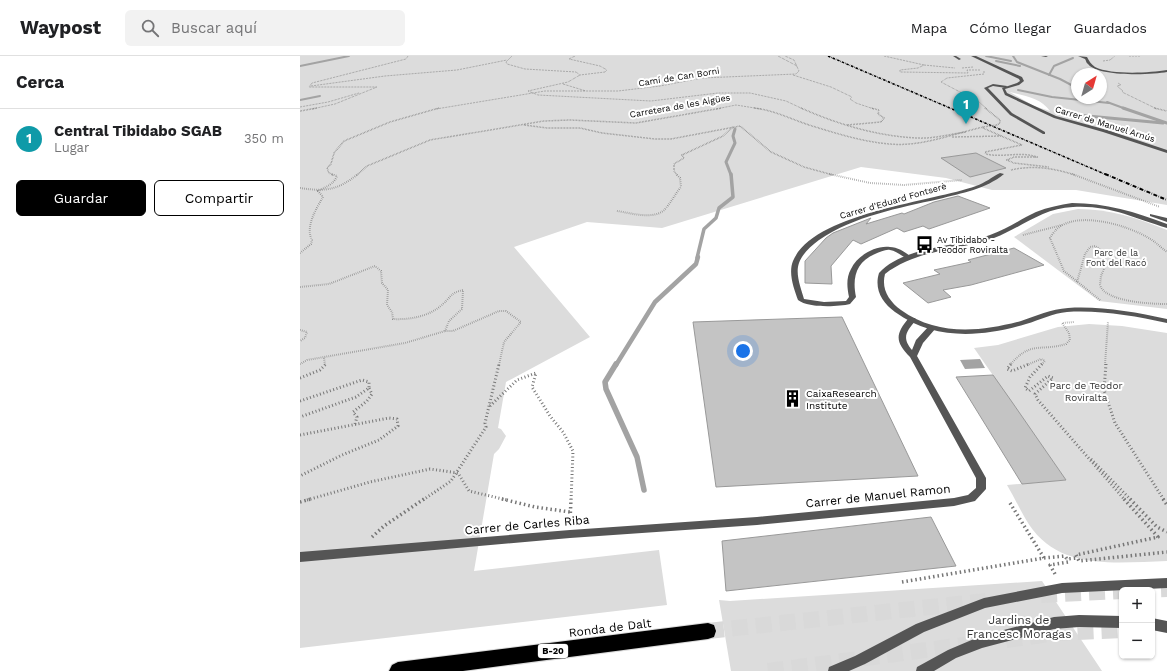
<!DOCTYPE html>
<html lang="es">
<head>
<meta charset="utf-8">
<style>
  body { margin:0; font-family:"Work Sans",sans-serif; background:#f2f2f2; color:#202124 }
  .controls { position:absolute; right:12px; bottom:12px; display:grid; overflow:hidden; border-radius:6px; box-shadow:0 1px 3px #0004 }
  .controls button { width:36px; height:36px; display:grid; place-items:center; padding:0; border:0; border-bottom:1px solid #e0e0e0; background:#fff; color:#202124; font:20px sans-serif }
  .compass { position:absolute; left:771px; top:12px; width:36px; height:36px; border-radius:50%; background:#fff; box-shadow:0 1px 3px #0004; rotate:37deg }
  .you { position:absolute; left:443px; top:295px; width:14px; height:14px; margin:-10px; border:3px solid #fff; border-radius:50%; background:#1a73e8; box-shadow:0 0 0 6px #1a73e833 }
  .badge { display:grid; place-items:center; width:26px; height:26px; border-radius:50%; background:#000; color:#fff; font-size:13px; font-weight:700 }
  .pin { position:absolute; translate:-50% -33px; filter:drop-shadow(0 1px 2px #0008) }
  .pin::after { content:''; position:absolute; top:21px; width:14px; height:12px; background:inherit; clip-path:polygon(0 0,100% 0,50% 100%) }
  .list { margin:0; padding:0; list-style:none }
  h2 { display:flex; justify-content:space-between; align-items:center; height:52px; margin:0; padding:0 16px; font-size:17px }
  h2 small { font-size:13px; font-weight:400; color:#757577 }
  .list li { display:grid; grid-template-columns:26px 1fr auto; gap:12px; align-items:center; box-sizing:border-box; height:60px; padding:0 16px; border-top:1px solid #e0e0e0 }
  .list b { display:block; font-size:15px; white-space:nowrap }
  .list p { margin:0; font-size:13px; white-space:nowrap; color:#757577 }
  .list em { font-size:13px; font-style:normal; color:#757577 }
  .actions { display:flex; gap:8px; padding:12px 16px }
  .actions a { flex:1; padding:9px 0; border:1px solid #000; border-radius:6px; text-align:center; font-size:14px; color:#000 }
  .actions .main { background:#000; color:#fff }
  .icon { flex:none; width:22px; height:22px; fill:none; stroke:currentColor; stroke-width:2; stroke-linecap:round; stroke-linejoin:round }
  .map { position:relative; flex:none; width:867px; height:615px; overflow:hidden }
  header { display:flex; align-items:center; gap:24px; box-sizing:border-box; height:56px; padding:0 20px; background:#fff; border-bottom:1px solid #e0e0e0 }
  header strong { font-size:19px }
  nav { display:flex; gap:22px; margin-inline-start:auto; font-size:14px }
  .search { width:280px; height:36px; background:#f2f2f2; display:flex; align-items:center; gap:10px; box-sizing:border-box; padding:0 14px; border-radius:6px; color:#757577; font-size:15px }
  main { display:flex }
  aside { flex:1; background:#fff }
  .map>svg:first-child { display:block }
  .green { fill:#dcdcdc; fill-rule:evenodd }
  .water { fill:#a3a3a3 }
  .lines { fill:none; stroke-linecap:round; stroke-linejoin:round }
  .stream-far4 { stroke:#a3a3a3; stroke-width:2 }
  .stream-far3 { stroke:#a3a3a3; stroke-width:3 }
  .stream-far2 { stroke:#a3a3a3; stroke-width:3.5 }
  .stream-far1 { stroke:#a3a3a3; stroke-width:4.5 }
  .stream { stroke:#a3a3a3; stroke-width:5.5 }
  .building { fill:#c4c4c4; stroke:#999 }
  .trunk-tunnel { stroke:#d9d9d9; stroke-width:16; stroke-dasharray:16 8; stroke-linecap:butt }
  .trunk-casing { stroke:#dbdbdb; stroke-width:2 }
  .path-far4 { stroke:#777; stroke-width:1; stroke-dasharray:0.5 1; stroke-linecap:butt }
  .path-far3 { stroke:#777; stroke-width:1.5; stroke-dasharray:0.5 1; stroke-linecap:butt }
  .path-far2 { stroke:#777; stroke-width:2; stroke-dasharray:0.5 1.5; stroke-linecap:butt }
  .path-far1 { stroke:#777; stroke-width:3; stroke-dasharray:1 2.5; stroke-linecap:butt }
  .path { stroke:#777; stroke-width:3.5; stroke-dasharray:1.5 3; stroke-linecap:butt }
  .service { fill:#555; fill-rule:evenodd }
  .minor { fill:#555; fill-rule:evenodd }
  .tertiary { fill:#555; fill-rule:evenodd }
  .trunk { fill:#000; fill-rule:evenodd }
  .rail-far1 { stroke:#000; stroke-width:1.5; stroke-dasharray:2.5 1 0.5 1; stroke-linecap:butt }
  .rail { stroke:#000; stroke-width:2; stroke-dasharray:4 1.5 0.5 1.5; stroke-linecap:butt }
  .path-bridge { stroke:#777; stroke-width:1.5; stroke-dasharray:0.5 1; stroke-linecap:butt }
  .labels { text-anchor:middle; stroke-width:4; stroke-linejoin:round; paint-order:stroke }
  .far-street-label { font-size:9px; fill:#000; stroke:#fff }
  .far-poi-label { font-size:9px; fill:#000; stroke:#fff; text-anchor:start }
  .far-park-label { font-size:9px; fill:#333; stroke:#fff }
  .shield { fill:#fff; stroke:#4c4c4c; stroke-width:1 }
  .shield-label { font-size:9px; font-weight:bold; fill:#000 }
  .park-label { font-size:10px; fill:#333; stroke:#fff }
  .poi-label { font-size:10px; fill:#000; stroke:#fff; text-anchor:start }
  .near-street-label { font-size:12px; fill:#000; stroke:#fff }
  .near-park-label { font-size:12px; fill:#333; stroke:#fff }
</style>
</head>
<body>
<header>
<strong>Waypost</strong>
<div class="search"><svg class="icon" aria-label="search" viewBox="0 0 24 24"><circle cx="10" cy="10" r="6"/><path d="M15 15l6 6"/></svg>Buscar aquí</div>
<nav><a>Mapa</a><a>Cómo llegar</a><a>Guardados</a></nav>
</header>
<main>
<aside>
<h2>Cerca<small></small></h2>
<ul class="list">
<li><span class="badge" style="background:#0f9aa8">1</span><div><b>Central Tibidabo SGAB</b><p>Lugar</p></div><em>350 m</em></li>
</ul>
<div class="actions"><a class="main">Guardar</a><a>Compartir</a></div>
</aside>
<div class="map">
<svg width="867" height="615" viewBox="0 0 867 615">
  <rect width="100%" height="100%" fill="#fff"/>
  <g class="green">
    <path d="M0,0H867V149L776,134H692L646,122L561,111L362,172L287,166L214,191L290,281L206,326L198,372L201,373L206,380L199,393L194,398L174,515L359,494L367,549L0,592ZM777,18H801V42H777ZM710,36C725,40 741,42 750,55L734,50Z"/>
    <path d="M778,153C809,153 838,162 867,174V253L799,245L714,181L753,158Z"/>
    <path d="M789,268L822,270L867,277V505C821,506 765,515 733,474C723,461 716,444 707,429L766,424L674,292L698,289L758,271Z"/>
    <path d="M742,525L802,615H431L419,544L430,545Z"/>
  </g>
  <path class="water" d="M680,303L685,312L665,313L660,304Z"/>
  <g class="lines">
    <g class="stream-far4">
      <path d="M686,0L711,5"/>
      <path d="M713,0L717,6L760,23L777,32"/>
      <path d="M696,5L720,10"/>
      <path d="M0,10L49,0"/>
      <path d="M749,19L754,10L773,2"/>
      <path d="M718,34L752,41L809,47"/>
      <path d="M0,44L20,40"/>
      <path d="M807,46L826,53"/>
    </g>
    <g class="stream-far3">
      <path d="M823,52L867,67"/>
      <path d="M777,59L863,67"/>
      <path d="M431,119L426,106L435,87L433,80L435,73"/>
    </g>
    <path class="stream-far2" d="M397,202L404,173L416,162L419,152L433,141L431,118"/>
    <path class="stream-far1" d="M316,309L355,246L396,208L398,201"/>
    <path class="stream" d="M316,308L305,326L306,333L337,401L344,434"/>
  </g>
  <g class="building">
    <path d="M676,97L706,112L670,121L641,102Z"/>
    <path d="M658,140L690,152L629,173L623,170L604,176L597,172L561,188L553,184L531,210L532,228L505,227V205L526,182L533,177L571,162L566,168L602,157L604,158L634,146Z"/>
    <path d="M714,192L744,209L671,229L643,234L651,241L628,247L603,227L640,218L634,214L671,206L668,204Z"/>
    <path d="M542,261L618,420L416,431L393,266Z"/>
    <path d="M693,319L712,346L766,424L722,428L656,321Z"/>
    <path d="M631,461L656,510L426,535L422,485Z"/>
  </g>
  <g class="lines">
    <g class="trunk-tunnel">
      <path d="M837,534L867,533"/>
      <path d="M741,539L822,535"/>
      <path d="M408,575L686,545"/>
      <path d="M706,584L757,577L822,574"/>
      <path d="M468,615L671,588"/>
    </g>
    <defs>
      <path id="trunk" d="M408,567L414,569L416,575L414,581L408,583L163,615H89L92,609L98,606Z"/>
    </defs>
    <use href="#trunk" class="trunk-casing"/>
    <g class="path-far4">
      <path d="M212,0L206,6L207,8L225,13L276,16L280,19L268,26L228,35L238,39L351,45L418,37H450L486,45L503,53"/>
      <path d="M275,0L269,3L300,10L307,14L305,16L280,19"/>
      <path d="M478,0L497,10"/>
      <path d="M584,0L624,9L618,12L600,14V16L668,17L667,14H680"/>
      <path d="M829,0H840"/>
      <path d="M803,5L810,4L815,0"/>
      <path d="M624,9L655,12"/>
      <path d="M662,12L673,11"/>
      <path d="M684,15V18L647,22L641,26L679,46L687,53"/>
      <path d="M493,19L531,31L552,41L550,43L556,47L574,53"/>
      <path d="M818,27L821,29L817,30L823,35L822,36L857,53"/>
      <path d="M263,28L286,35H318L360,30L402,22L496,18L499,15L494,4L485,0"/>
      <path d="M11,30L85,20L157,14L207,4"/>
      <path d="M0,51L28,46L59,37"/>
      <path d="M12,53L35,48L77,31H9L12,27L106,3L108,0"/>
      <path d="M136,53L245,35H286"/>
      <path d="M416,53L436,49L461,53"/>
    </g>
    <g class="path-far3">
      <path d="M454,52C473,54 491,63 509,69C535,77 563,86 590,88C621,91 653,78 683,71"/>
      <path d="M501,52C537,68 576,80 617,82C633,83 650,78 666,76"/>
      <path d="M685,52L700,64V67L697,69"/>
      <path d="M854,52L867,55"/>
      <path d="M0,55L17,52"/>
      <path d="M224,69L247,72H280L302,77L355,83H371L440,70L471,96L504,111L533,119"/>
      <path d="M547,69L581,66L584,62L578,58L579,54L571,52"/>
      <path d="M683,72L722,89L685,96L686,98C703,102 720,95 737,101H735"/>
      <path d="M652,81L701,80"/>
      <path d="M735,101H714L707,104L714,107L749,111"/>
      <path d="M711,114C733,109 753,112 775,119"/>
      <path d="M33,119L29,117L27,112L31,108L34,97L44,85L90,66L139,52"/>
      <path d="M57,119L67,110L130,84L244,65L270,64L336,67L422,52"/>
      <path d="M377,119L374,115V108L384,102L382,99L423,80L433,71"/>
    </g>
    <g class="path-far2">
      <path d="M529,118L570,127L604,129L662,124"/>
      <path d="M772,118L860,151"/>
      <path d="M0,132C26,136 38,134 58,118"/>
      <path d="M317,155C331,157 356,165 366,152C372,145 375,138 381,131L380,122L376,118"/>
      <path d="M723,179L762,169"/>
      <path d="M0,197L11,188L12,184C5,171 16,153 23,141L18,135C26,131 34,128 37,120L31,118"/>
      <path d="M818,205L806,208L801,220L800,229C805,246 852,248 867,248"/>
      <path d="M777,226L785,198L790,191L795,190L817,204"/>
      <path d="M0,231L29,228L75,210L81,215L82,227L88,234L87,249L92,256L93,263C111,264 130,260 143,248C152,240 150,237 163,234L162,253L149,265L145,275"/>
      <path d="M800,244L764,215L750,182C752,179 755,174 758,172C779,155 826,169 847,181C855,185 860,191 867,196"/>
      <path d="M0,274L7,276L5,282L0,285"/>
      <path d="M24,302L25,309"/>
      <path d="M0,308L7,304L105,287L145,275H153L199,255H206L221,266L204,286L199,309"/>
      <path d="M710,309C731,284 740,296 766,288L770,284L769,277L762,267L774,266"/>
      <path d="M727,309L741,303L745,305L741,309"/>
      <path d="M805,309L808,266"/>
    </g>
    <g class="path-far1">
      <path d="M711,308L707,313L712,315L729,308"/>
      <path d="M742,308L730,321L725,332L729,335L748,320L753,322L735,338L738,344L825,444"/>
      <path d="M806,308L804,334L815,367L864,444"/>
      <path d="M0,322L20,314L26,308"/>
      <path d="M0,345L62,324L69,326V332L56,341L0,361"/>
      <path d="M190,350L217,324L236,317L232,331L250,360L263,376L273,395L271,444"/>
      <path d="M55,368L57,361L53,356L67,345L72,338L69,332"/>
      <path d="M0,379L89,362L97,363L98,370L79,384L42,399L0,420"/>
      <path d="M791,403L831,444"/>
      <path d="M7,444L70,426L130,413L158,417L169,435L207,444"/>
      <path d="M123,444L151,425L186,371L185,367L199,308"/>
    </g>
    <g class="path">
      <path d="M202,443L235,451L270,456"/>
      <path d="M824,443L858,481L776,499L779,505L867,496"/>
      <path d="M830,443L857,471L867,476"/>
      <path d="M863,443L867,449"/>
      <path d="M0,446L11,443"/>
      <path d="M710,447L744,502"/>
      <path d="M270,466L271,443"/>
      <path d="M72,481L84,470L124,443"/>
      <path d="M755,518L750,509L768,506L767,503"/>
      <path d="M602,526L744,502L765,500L767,503L777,502"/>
    </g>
    <g class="service">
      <path d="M653,0H656L661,3L659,4Z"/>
      <path d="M693,28L707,30L706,32L693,30L688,32L712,57L745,76V78H743L710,59L684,32Z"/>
    </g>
    <g class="minor">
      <path d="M671,0H676L722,21L724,25L719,29L705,33L707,37L756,60L807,74L867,94V97L803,76L754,62L705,39L702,32L717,27L720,25L719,23Z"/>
      <path d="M741,0H748L746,1Z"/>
      <path d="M778,0L787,1C789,5 791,8 795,11C811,19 849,17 867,14V16C851,19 798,21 788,8C786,7 786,4 785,3Z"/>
      <path d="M700,117L704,118C686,133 662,137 639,143C599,152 554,160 519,184C511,190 502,198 499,207C495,218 501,232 504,243L524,246L546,245L549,241C547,231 546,222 551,213C557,200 575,189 590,191C598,191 607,197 612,202L609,204L607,203C602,200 596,195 590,194C586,193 580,196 575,198C556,206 552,222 556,241L550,248C537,251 508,252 498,244C494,233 488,217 493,205C513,157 631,146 676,130C685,127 692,121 700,117Z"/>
      <path d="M609,262H615L616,264C607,275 601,281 612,294L616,284L629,270H632L636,272L623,287L617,300L686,422V433L675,445L654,450L457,469L270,482L0,506V496L270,474L457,461L654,442L668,439L676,432V422L610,301C595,286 595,278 609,262Z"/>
    </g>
    <g class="tertiary">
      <path d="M772,147C805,147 836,156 867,168V172C833,162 810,149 773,151C742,152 721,172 694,182C657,195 617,193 585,218C581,233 589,245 601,254C637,280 680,276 721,265C736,260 751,253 768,252C801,250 834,256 867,263V267C834,260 801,254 767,256C753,257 740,264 726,268C682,281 635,285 595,256C582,247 574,233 579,217C605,189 656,192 690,179C707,173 721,163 736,156C748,151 760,149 772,147Z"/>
      <path d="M850,158L867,162V166L850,160Z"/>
      <path d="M867,522V532L762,537L685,552L624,576L565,608L549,615H528L529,611L555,600L616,568L684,542L762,527Z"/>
      <path d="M779,559L822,560V572L779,571L754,573L682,592L656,602L634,615H616L617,611L648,594L681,580L754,561Z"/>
      <path d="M852,562L867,565V577L852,574Z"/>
    </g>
    <use href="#trunk" class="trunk"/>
    <path class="rail-far1" d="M528,0L807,119"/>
    <path class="rail" d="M805,118L867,144"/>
    <path class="path-bridge" d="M683,71L697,69"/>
  </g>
  <defs>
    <symbol id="bus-bare" viewBox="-9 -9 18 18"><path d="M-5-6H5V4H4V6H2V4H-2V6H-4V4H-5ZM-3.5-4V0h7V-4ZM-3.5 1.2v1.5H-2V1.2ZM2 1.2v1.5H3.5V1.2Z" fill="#000" stroke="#fff" stroke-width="2.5" paint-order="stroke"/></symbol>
    <symbol id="building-bare" viewBox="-9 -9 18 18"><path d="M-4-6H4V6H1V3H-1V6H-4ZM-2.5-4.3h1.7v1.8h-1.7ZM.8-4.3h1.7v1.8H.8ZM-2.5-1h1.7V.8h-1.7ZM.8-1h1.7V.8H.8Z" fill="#000" stroke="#fff" stroke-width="2.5" paint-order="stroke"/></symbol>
  </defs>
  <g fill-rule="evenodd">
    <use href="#bus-bare" x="612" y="176" width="25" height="25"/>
    <use href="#building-bare" x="480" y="330" width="25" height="25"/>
  </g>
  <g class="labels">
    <g class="far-street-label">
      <text transform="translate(379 21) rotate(-9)" y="3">Camí de Can Borni</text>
      <text transform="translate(380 50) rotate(-10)" y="3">Carretera de les Aigües</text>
      <text transform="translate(805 68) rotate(17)" y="3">Carrer de Manuel Arnús</text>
      <text transform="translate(593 145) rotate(-16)" y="3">Carrer d'Eduard Fontserè</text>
    </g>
    <g class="far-poi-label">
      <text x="637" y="187">Av Tibidabo -<tspan x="637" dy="10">Teodor Roviralta</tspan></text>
    </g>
    <g class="far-park-label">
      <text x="816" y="200">Parc de la<tspan x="816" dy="10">Font del Racó</tspan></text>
    </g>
    <rect class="shield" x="238" y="588" width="30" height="14" rx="3"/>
    <g class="shield-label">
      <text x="253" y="598">B-20</text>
    </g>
    <g class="park-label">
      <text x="786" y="333">Parc de Teodor<tspan x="786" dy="12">Roviralta</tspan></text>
    </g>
    <g class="poi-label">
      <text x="506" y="341">CaixaResearch<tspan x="506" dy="12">Institute</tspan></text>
    </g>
    <g class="near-street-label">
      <text transform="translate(578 440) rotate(-6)" y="4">Carrer de Manuel Ramon</text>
      <text transform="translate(227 469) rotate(-5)" y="4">Carrer de Carles Riba</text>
      <text transform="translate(310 572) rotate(-7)" y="4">Ronda de Dalt</text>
    </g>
    <g class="near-park-label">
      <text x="719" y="568">Jardins de<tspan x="719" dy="14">Francesc Moragas</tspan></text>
    </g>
  </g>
</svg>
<div class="controls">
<button>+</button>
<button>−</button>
</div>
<svg class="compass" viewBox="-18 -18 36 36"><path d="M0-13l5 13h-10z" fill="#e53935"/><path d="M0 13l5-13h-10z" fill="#757577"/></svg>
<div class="you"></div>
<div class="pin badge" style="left:666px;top:68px;background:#0f9aa8">1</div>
</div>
</main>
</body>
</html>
